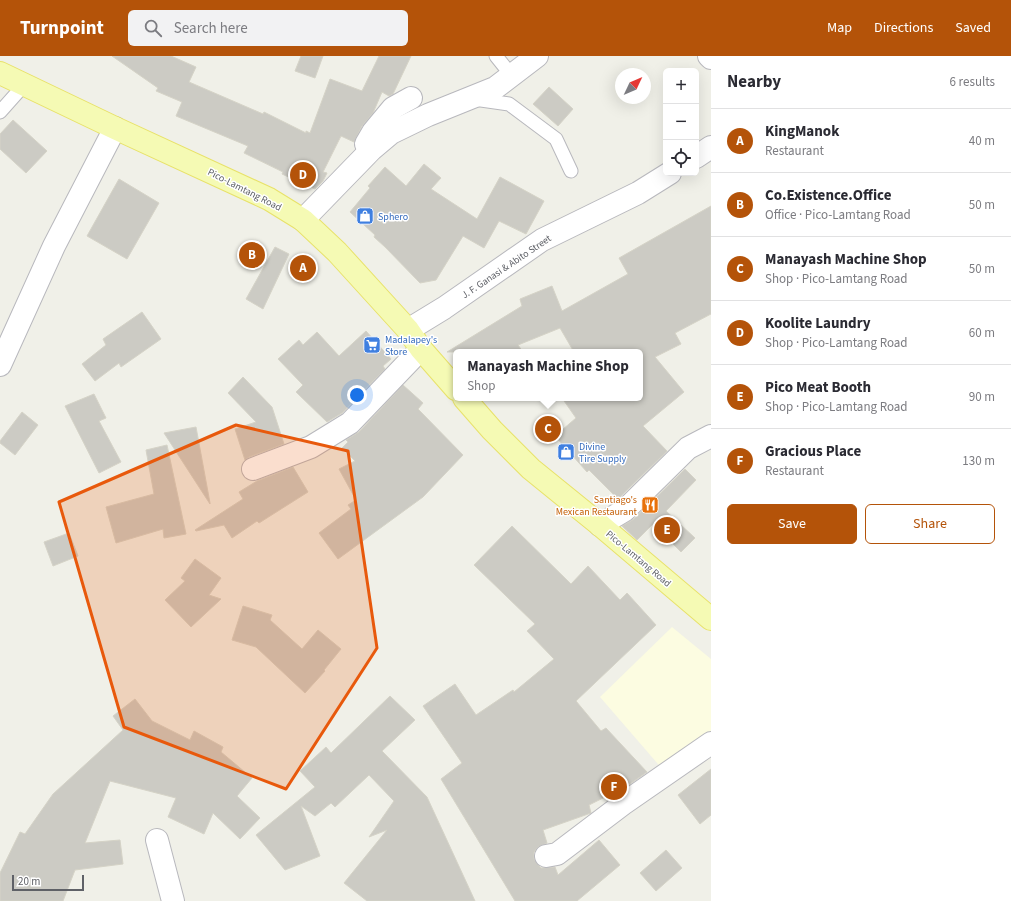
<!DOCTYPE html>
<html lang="en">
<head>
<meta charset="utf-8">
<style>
  body { margin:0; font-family:"Source Sans 3",sans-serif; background:#f2f2f3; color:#2b2b33 }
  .controls { position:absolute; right:12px; top:12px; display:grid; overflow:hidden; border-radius:6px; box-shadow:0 4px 16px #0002 }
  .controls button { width:36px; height:36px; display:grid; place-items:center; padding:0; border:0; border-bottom:1px solid #e1e1e2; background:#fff; color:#2b2b33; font:20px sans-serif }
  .compass { position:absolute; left:615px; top:12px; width:36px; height:36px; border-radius:50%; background:#fff; box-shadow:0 4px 16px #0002; rotate:46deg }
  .scale { position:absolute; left:12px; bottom:10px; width:72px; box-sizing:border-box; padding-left:4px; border:2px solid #5f6167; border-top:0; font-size:11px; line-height:14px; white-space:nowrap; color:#5f6167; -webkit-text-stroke:3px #fff; paint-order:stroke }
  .you { position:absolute; left:357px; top:339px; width:14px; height:14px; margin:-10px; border:3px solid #fff; border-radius:50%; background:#1a73e8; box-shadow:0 0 0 6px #1a73e833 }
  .badge { display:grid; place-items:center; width:26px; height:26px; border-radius:50%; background:#b45309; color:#fff; font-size:13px; font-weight:700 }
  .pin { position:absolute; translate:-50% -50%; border:2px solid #fff; box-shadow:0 1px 4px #0006 }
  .popup { position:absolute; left:453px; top:293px; width:190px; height:52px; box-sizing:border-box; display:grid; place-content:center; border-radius:6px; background:#fff; filter:drop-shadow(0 1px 3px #0005); font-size:13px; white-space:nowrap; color:#7c7c81 }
  .popup b { font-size:15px; color:#2b2b33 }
  .popup::after { content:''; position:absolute; left:50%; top:100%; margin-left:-8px; border:8px solid transparent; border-top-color:#fff }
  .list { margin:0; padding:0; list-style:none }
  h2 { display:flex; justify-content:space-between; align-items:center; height:52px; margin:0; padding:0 16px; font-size:17px }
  h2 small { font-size:13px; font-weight:400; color:#7c7c81 }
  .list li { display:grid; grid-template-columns:26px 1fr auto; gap:12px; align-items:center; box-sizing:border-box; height:64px; padding:0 16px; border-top:1px solid #e1e1e2 }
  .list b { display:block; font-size:15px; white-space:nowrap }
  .list p { margin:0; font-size:13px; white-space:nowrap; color:#7c7c81 }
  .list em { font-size:13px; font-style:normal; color:#7c7c81 }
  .actions { display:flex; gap:8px; padding:12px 16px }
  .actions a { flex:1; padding:9px 0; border:1px solid #b45309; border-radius:6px; text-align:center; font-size:14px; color:#b45309 }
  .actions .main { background:#b45309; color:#fff }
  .icon { flex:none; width:22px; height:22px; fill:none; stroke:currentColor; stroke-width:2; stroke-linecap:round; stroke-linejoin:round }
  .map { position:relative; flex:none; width:711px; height:845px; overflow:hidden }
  header { display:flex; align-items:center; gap:24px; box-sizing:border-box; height:56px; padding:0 20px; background:#b45309; color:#fff }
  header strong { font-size:19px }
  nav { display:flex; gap:22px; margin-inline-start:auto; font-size:14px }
  .search { width:280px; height:36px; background:#f2f2f3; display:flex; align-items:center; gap:10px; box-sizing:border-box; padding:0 14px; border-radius:6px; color:#7c7c81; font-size:15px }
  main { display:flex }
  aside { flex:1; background:#fff }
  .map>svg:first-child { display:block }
  .commercial { fill:#fcfce1 }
  .building { fill:#cccbc4; stroke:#d5d3c7 }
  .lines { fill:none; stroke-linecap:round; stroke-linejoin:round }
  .lane-casing { stroke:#b8b8bd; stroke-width:15 }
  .street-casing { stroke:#b8b8bd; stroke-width:24 }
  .primary-casing { stroke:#e8e269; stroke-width:24 }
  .lane { stroke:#fff; stroke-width:13 }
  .street { stroke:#fff; stroke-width:22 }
  .primary { stroke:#f5fab4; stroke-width:22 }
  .marked { fill:#e8590c; fill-opacity:0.2; stroke:#e8590c; stroke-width:3; stroke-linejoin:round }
  .labels { text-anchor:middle; stroke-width:3; stroke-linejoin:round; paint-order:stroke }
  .street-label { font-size:10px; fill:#5f6167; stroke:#fff }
  .shop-label { font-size:10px; fill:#366cbe; stroke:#fff; text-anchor:start }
  .food-label { font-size:10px; fill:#c56008; stroke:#fff; text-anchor:end }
</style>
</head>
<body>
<header>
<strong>Turnpoint</strong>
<div class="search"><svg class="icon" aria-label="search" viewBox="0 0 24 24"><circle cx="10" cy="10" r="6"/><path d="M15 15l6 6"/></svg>Search here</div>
<nav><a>Map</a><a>Directions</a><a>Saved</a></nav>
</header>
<main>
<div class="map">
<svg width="711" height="845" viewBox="0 0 711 845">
  <rect width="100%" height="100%" fill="#f0f0e8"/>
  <path class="commercial" d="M672,571L711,603V682L664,715L600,641Z"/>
  <g class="building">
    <path d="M112,0H171L196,11L189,26L263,58L264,56L306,77V75L310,77L330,23L362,35L379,0H411L393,38L389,40L382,36L373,57L362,70L354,86L341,80L323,116L327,117L323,125L315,133L282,118L283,116L244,97L248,90L176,60L182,46L156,35L158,32Z"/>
    <path d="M301,0H323L315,22L295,15Z"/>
    <path d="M549,31L573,53L558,70L533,48Z"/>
    <path d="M13,64L47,95L26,117L0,93V78Z"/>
    <path d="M424,108L441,122L431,133L477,163L500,121L544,145L526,178L499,165L484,192L463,180L436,224L420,227L385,191L374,181L375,179L350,156L370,132L368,130L385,111L406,130Z"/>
    <path d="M119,123L159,147L127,203L87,180Z"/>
    <path d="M711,150V258L675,277L681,288L655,301L684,336L643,370L667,395L618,443L589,414L587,416L555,380L576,362L562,342H640V296H574L560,272L518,289L523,296H447L522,250L520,243L552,230L562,255L628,218L619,202Z"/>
    <path d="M275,191L289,198L263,253L246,243Z"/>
    <path d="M142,256L161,283L121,311L119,307L95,325L82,308L106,289L103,283Z"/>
    <path d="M366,275L391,303L383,310L385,313L342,357L327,366L296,336L303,329L278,303L299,284L303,289L317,276L339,300Z"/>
    <path d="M243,321L272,351L284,388L249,401L245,404L235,373L256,366L228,337Z"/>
    <path d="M403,329L423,347L418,353L463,399L423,441L338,503L319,477L351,453L348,449L356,444L339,413L355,405L342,392L348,386L346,384L359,376Z"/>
    <path d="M94,338L106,362L99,365L121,406L99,417L65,350Z"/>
    <path d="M22,356L38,369L15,399L0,387V385Z"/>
    <path d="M196,371L210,447V448L164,377Z"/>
    <path d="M167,389L186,478L164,482L163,473L116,487L106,451L154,438L146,394Z"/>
    <path d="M293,411L308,436L259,467L257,465L232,482L224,469L196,475L195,474L243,443L239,436L257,425Z"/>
    <path d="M685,413L696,424L666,455L695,482L681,496L653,468L637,484L622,470L634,463Z"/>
    <path d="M512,470L571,528L588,510L620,544L627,537L656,569L576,645L601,675L606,672L647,716L627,730L589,749L591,757L543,774L547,787L538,791L534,796V803L537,808L541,812L555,811L558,819L599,784L620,809L577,845H515L441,723L462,707L423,650L455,628L476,659L513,634L514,636L554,603L527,575L535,568L474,509Z"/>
    <path d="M69,477L78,500L53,510L44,486Z"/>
    <path d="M195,503L221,522L209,539L221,543L191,571L165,544L185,525L181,522Z"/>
    <path d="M243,550L272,559L270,564L302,593L318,574L341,593L324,614L325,615L305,637L256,591L232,584Z"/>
    <path d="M390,640L415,664L382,695L427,741L475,845H367L344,827L387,774L369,781L394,745L369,719L335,751L331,747L315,760L301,750L320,800L285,814L256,779L315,731L300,715L326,691L331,697Z"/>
    <path d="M135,643L152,665L190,684L194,675L223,691L221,696L252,722L237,740L260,762L240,783L213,757L204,778L168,761L176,742L110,725L85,787L120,784L123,808L75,814L63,845H0V817L20,776L25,778L53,738L123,674L113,660Z"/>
    <path d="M711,713V759L700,768L678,739Z"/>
    <path d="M666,794L682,812L656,835L640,817Z"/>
  </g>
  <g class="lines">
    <defs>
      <g id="lane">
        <path d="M496,0L512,20"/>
        <path d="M474,43L509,48L556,83L571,115"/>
        <path d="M0,56L24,29"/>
      </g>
      <g id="street">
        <path d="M709,0L711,2"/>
        <path d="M366,88L373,76L393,52L411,42"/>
        <path d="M696,101L711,91"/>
        <path d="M303,164L372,93L391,77L428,59L495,32L537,0"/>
        <path d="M408,274L444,252L542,184L638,137L670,117"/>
        <path d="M0,309L54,190L115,72"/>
        <path d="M253,413L311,391L350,367L421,293"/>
        <path d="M600,469L625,454L688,392L711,380"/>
        <path d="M157,784L173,845"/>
        <path d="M546,800L557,798L623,748L711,687"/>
      </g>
      <g id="primary">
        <path d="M0,17L115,72L269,143L303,164L337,196L408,274L421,293L456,333"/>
        <path d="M464,342L492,374L531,413L600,469L711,563"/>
      </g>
    </defs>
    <use href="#lane" class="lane-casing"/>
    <use href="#street" class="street-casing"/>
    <use href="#primary" class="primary-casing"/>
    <use href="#lane" class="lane"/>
    <use href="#street" class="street"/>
    <use href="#primary" class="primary"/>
  </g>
  <path class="marked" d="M236,369L348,395L377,592L286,733L124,671L59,446Z"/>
  <defs>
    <symbol id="shop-square" viewBox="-11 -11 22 22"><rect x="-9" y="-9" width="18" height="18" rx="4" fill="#3f7fe0" stroke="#fff"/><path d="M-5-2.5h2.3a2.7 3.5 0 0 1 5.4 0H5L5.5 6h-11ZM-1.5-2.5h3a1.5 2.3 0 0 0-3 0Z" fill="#fff"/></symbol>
    <symbol id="supermarket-square" viewBox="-11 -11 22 22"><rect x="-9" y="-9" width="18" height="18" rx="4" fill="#3f7fe0" stroke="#fff"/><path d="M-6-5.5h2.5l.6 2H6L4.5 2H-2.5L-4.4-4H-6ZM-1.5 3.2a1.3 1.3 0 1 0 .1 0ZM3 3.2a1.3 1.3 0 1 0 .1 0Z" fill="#fff"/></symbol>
    <symbol id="restaurant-square" viewBox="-11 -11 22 22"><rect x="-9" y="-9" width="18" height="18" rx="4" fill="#e8710a" stroke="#fff"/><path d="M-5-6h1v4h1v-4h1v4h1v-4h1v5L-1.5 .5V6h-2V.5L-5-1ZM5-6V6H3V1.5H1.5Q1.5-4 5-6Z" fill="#fff"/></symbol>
  </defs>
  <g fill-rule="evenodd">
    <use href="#shop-square" x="355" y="150" width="20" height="20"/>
    <use href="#supermarket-square" x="362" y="279" width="20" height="20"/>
    <use href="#shop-square" x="556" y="386" width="20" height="20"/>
    <use href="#restaurant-square" x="640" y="439" width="20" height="20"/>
  </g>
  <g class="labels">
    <g class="street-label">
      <text transform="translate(245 133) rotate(27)" y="4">Pico-Lamtang Road</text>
      <text transform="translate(506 210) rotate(-34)" y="4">J. F. Ganasi &amp; Abito Street</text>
      <text transform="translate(639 502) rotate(40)" y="4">Pico-Lamtang Road</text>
    </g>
    <g class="shop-label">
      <text x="378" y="164">Sphero</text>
      <text x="385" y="287">Madalapey's<tspan x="385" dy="12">Store</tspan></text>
      <text x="579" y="394">Divine<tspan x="579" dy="12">Tire Supply</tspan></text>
    </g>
    <g class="food-label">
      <text x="637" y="447">Santiago's<tspan x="637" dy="12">Mexican Restaurant</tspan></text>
    </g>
  </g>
</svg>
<div class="controls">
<button>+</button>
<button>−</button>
<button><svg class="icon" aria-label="locate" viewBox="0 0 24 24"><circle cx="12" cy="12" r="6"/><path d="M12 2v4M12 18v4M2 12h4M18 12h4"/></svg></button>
</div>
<svg class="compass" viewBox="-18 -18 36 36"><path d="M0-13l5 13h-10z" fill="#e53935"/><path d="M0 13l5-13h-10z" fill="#7c7c81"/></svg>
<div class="scale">20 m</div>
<div class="you"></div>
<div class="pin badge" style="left:303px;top:212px">A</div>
<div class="pin badge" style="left:252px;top:199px">B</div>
<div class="pin badge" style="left:548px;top:373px">C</div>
<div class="popup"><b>Manayash Machine Shop</b>Shop</div>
<div class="pin badge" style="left:303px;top:119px">D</div>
<div class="pin badge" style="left:667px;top:474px">E</div>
<div class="pin badge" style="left:614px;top:731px">F</div>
</div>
<aside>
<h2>Nearby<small>6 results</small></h2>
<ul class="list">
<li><span class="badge">A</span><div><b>KingManok</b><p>Restaurant</p></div><em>40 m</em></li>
<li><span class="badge">B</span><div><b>Co.Existence.Office</b><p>Office · Pico-Lamtang Road</p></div><em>50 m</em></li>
<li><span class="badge">C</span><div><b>Manayash Machine Shop</b><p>Shop · Pico-Lamtang Road</p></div><em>50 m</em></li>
<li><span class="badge">D</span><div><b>Koolite Laundry</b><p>Shop · Pico-Lamtang Road</p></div><em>60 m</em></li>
<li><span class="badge">E</span><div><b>Pico Meat Booth</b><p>Shop · Pico-Lamtang Road</p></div><em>90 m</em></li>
<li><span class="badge">F</span><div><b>Gracious Place</b><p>Restaurant</p></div><em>130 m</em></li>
</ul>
<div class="actions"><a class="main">Save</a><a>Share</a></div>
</aside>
</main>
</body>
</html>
